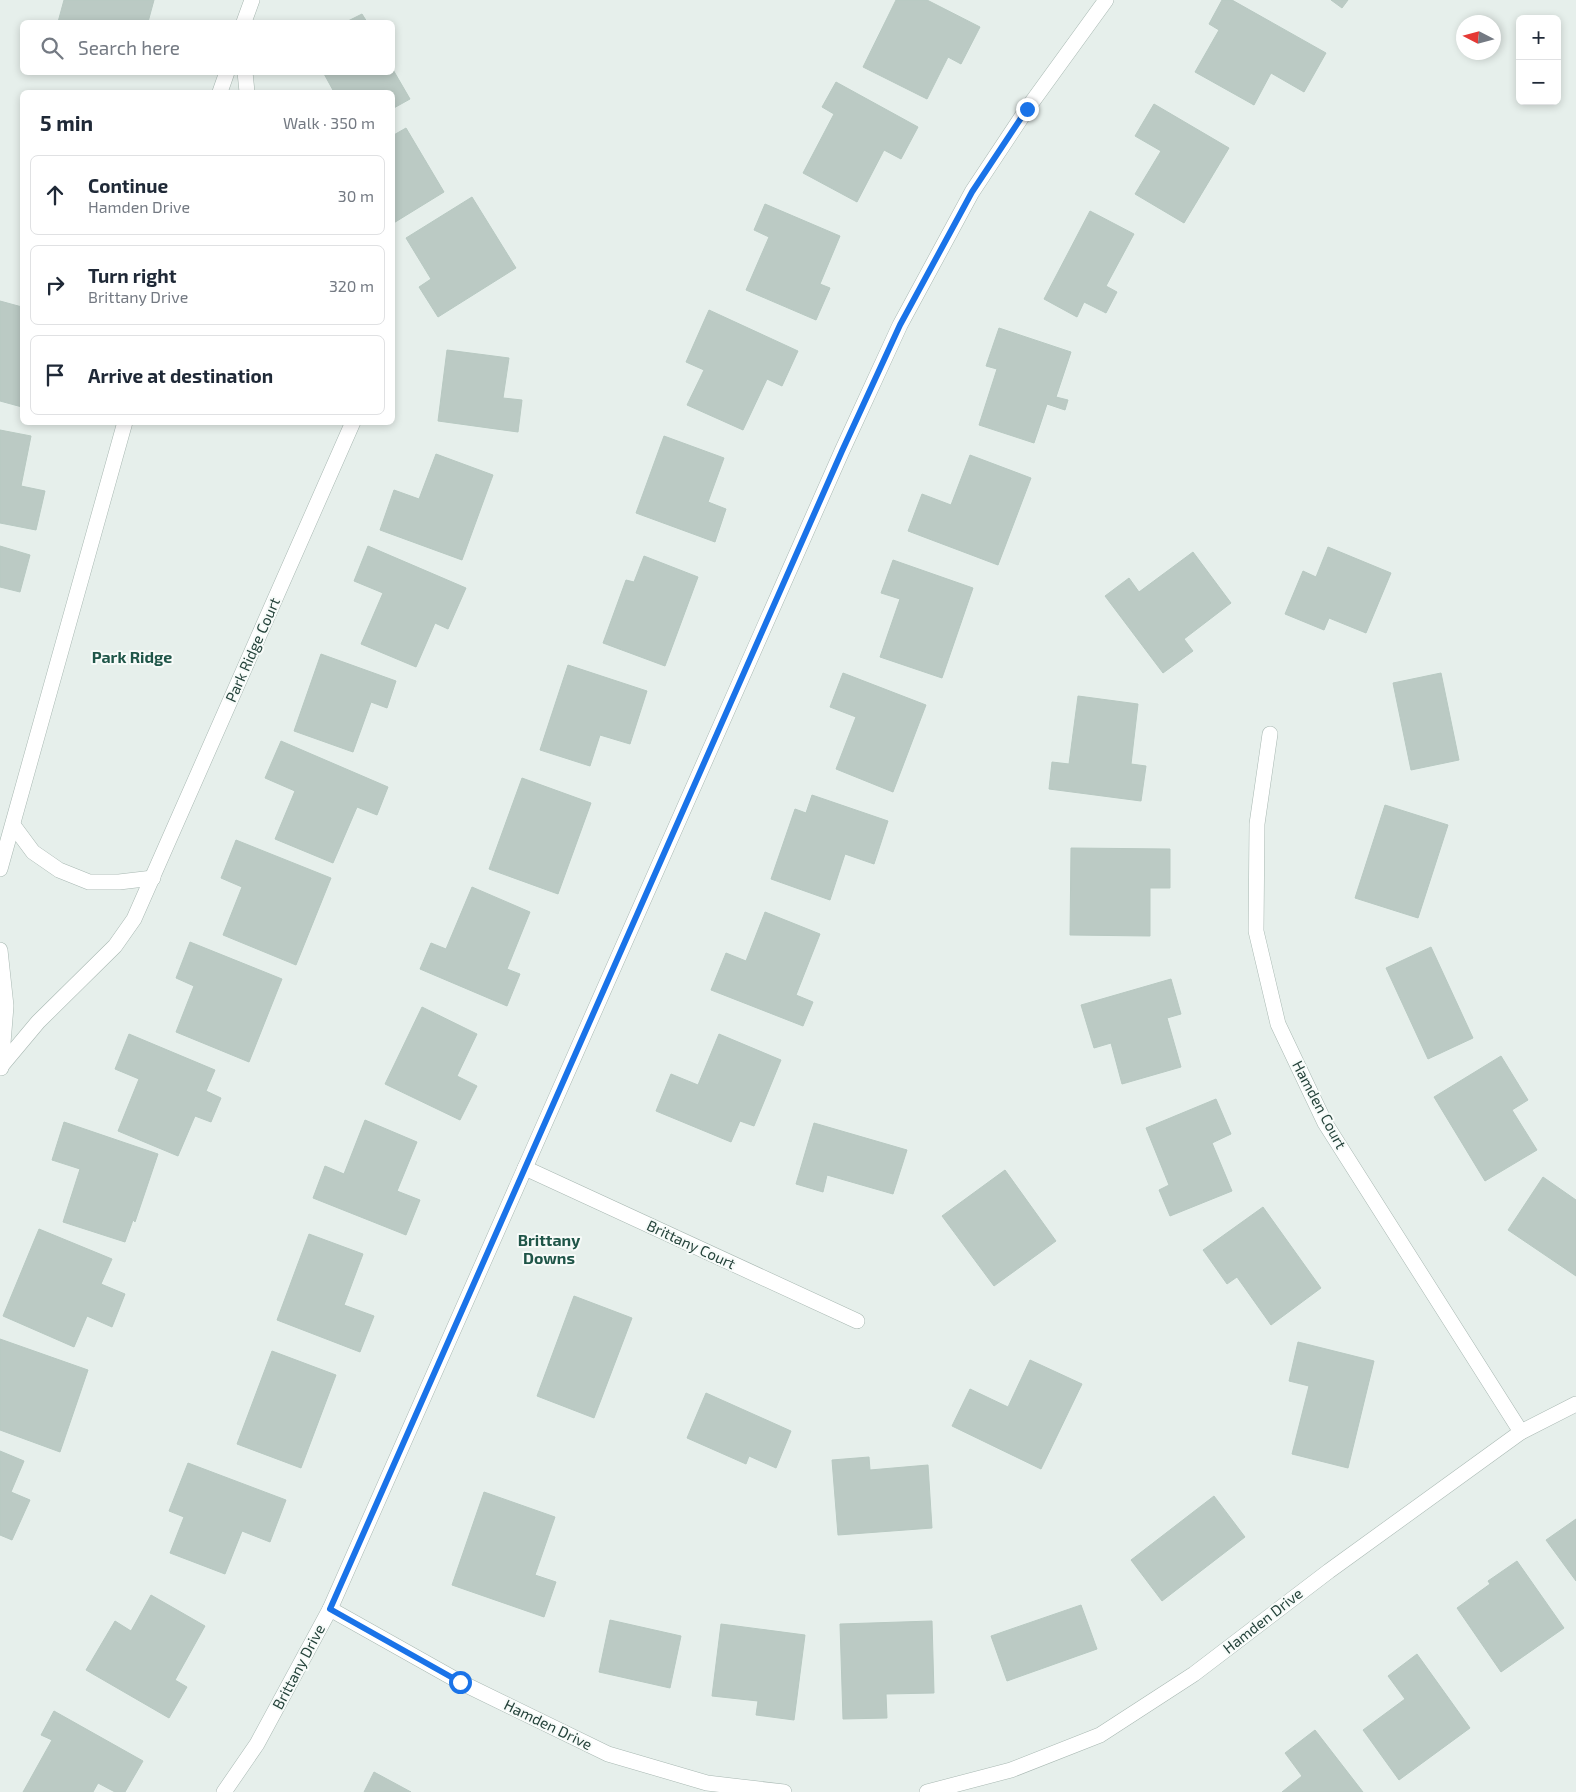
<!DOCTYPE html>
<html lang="en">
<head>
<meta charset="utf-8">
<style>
  body { margin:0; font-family:"Exo 2",sans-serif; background:#f6f6f7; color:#1f2937 }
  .controls { position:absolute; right:15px; top:15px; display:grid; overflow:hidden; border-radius:8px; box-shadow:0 2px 8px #0003 }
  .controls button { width:45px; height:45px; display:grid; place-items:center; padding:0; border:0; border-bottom:1px solid #e0e1e3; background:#fff; color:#1f2937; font:25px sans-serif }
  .compass { position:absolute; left:1456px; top:15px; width:45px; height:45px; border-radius:50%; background:#fff; box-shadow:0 2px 8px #0003; rotate:276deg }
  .stop { position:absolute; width:15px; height:15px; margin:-11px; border:4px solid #1a73e8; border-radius:50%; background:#fff }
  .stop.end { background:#1a73e8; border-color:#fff; box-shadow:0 1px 5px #0008 }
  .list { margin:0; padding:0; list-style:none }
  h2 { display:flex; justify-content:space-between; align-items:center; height:65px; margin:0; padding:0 20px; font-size:21px }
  h2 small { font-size:16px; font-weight:400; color:#747a83 }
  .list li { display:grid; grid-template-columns:32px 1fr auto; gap:15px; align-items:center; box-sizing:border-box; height:80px; margin:0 10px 10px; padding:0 10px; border:1px solid #e0e1e3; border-radius:8px }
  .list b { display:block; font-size:19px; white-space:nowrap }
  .list p { margin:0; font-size:16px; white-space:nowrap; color:#747a83 }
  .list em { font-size:16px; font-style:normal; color:#747a83 }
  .icon { flex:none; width:28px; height:28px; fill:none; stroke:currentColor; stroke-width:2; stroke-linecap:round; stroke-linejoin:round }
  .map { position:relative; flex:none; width:1576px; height:1792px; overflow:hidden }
  .search { position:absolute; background:#fff; box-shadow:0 2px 8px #0003; left:20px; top:20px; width:375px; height:55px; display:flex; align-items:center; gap:12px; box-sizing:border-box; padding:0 18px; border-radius:8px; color:#747a83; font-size:19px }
  .panel { position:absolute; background:#fff; box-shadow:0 2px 8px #0003; left:20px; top:90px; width:375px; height:335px; border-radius:8px }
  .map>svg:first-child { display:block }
  .building { fill:#bbcac4; stroke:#b8c9c2 }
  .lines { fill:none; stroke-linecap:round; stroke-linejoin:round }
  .street-casing { stroke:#a8b8b2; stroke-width:16 }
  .street { stroke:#fff; stroke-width:15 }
  .route { stroke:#1a73e8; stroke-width:6 }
  .labels { text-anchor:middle; stroke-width:4; stroke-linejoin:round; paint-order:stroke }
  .street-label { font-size:15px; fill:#24423a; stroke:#f7fbf9 }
  .neighbourhood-label { font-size:16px; font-weight:bold; fill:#1f5548; stroke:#f7fbf9 }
</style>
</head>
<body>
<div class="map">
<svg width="1576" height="1792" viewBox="0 0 1576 1792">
  <rect width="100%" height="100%" fill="#e6efeb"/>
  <g class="building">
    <path d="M64,0H154L148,22H58Z"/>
    <path d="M896,0H927L980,27L961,64L948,57L927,99L863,67Z"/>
    <path d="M1222,0H1232L1326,53L1304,92L1271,73L1254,105L1195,72L1219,30L1209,24Z"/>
    <path d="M1331,0H1348L1342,8Z"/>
    <path d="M362,14L367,22H346Z"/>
    <path d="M392,68L410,99L392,109V92H334L323,72H392Z"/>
    <path d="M836,82L918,127L901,159L884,150L857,202L803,173L834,114L822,107Z"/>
    <path d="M1154,104L1229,148L1184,223L1135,194L1161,151L1135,136Z"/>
    <path d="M406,128L444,192L392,224V136Z"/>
    <path d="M472,197L516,268L438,317L419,287L431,279L406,238Z"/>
    <path d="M765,204L840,236L820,284L830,288L816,320L746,290L769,237L754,230Z"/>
    <path d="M1090,211L1134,234L1106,286L1117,292L1106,313L1084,302L1077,317L1044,299Z"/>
    <path d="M0,301L22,307V407L0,401Z"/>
    <path d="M709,310L798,351L782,386L767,379L743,430L687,405L704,370L686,362Z"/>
    <path d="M999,328L1071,352L1056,397L1068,400L1065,410L1047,404L1034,443L979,425L997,369L986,366Z"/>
    <path d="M447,350L509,358L503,398L522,400L518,432L438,421Z"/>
    <path d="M0,430L31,436L21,486L45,491L36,530L0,523Z"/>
    <path d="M664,436L724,458L708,502L726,509L715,542L636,513Z"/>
    <path d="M436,454L493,475L462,560L380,530L394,490L419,499Z"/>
    <path d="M970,455L1031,478L998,565L908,531L922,494L951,505Z"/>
    <path d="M0,546L30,555L20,592L0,587Z"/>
    <path d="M368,546L466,588L448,629L435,623L416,667L361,644L383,593L354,581Z"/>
    <path d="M1328,547L1391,573L1366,633L1329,618L1324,630L1285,614L1303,571L1316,577Z"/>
    <path d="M1193,552L1231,603L1184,639L1193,651L1163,673L1105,596L1129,578L1139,592Z"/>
    <path d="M644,556L698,577L665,666L603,643L626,580L634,582Z"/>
    <path d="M893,560L973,588L942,678L880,657L900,599L881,593Z"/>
    <path d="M321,654L396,681L387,708L371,702L353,752L294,731Z"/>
    <path d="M568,665L647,691L630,744L600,735L590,766L540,750Z"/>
    <path d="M843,673L926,705L893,792L836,769L856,717L830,707Z"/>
    <path d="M1441,673L1459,760L1411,770L1393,683Z"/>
    <path d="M1078,696L1138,704L1131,764L1146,766L1141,801L1049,789L1052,762L1069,764Z"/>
    <path d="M281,741L388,787L377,815L357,807L333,863L275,839L295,791L265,778Z"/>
    <path d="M522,778L591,803L558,894L489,869Z"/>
    <path d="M812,795L888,821L874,864L845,854L830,900L771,879L795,809L806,813Z"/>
    <path d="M1385,805L1448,825L1418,918L1355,898Z"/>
    <path d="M236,840L331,878L296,965L223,935L242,887L221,878Z"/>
    <path d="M1071,848L1170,849V888H1150V936L1070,935Z"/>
    <path d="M472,887L530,912L507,969L520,974L507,1006L420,969L431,943L446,949Z"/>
    <path d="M765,912L820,934L796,995L813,1002L803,1026L711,990L726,953L746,961Z"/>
    <path d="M190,942L282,979L249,1062L176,1032L194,986L176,978Z"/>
    <path d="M1431,947L1473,1038L1428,1059L1386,968Z"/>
    <path d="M1171,979L1181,1014L1167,1018L1181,1067L1122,1084L1111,1043L1094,1048L1081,1005Z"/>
    <path d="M422,1007L477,1034L457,1076L477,1086L460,1120L385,1084Z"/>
    <path d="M129,1034L215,1070L206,1091L221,1098L211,1122L195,1116L178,1156L118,1131L139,1079L115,1069Z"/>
    <path d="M719,1034L781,1060L754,1126L740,1121L731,1142L656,1111L671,1074L698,1085Z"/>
    <path d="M1501,1056L1528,1100L1512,1110L1537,1150L1485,1181L1434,1097Z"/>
    <path d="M1216,1099L1231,1134L1212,1143L1232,1191L1170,1216L1159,1190L1169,1185L1146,1128Z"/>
    <path d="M365,1120L417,1142L397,1191L420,1200L406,1235L313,1198L325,1166L344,1174Z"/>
    <path d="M64,1122L158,1154L135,1222L133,1220L125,1242L63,1222L80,1169L52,1160Z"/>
    <path d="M814,1123L907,1150L893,1194L827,1175L823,1192L796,1184Z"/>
    <path d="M1005,1170L1056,1241L994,1286L942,1216Z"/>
    <path d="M1543,1177L1576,1200V1276L1508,1230Z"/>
    <path d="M1263,1207L1321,1288L1271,1325L1237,1277L1227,1284L1203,1250Z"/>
    <path d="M39,1229L112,1259L101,1284L125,1294L112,1327L87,1316L74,1347L3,1316Z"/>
    <path d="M309,1234L363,1254L344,1305L374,1316L360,1352L277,1320Z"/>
    <path d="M574,1296L632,1318L594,1418L537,1396Z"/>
    <path d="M0,1339L88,1370L60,1452L0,1430Z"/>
    <path d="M1298,1342L1374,1361L1348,1468L1292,1454L1309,1386L1289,1381Z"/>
    <path d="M272,1351L336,1375L301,1468L237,1444Z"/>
    <path d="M1030,1360L1082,1384L1041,1469L952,1426L970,1389L1008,1407Z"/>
    <path d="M706,1393L791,1431L776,1468L749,1456L746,1464L687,1438Z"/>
    <path d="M0,1451L24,1461L11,1492L30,1500L12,1540L0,1535Z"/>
    <path d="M869,1457L870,1470L928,1465L932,1528L838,1535L832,1460Z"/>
    <path d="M188,1463L286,1500L270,1542L242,1531L225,1574L170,1553L184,1517L169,1511Z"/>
    <path d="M484,1492L555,1517L535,1575L556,1582L544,1617L452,1585Z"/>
    <path d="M1214,1496L1245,1537L1162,1601L1131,1560Z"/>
    <path d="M1576,1519V1581L1546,1540Z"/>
    <path d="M1517,1561L1564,1628L1501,1672L1457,1608L1490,1584L1488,1581Z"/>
    <path d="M151,1595L205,1626L175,1680L187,1687L169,1718L86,1670L115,1621L131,1631Z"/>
    <path d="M1081,1605L1097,1649L1007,1681L991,1636Z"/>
    <path d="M610,1620L681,1636L670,1688L599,1672Z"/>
    <path d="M932,1621L934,1693L886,1694L887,1718L843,1719L840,1624Z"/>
    <path d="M721,1624L805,1635L794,1720L756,1715L758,1701L712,1696Z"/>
    <path d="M1417,1654L1470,1728L1399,1780L1363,1730L1405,1699L1388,1676Z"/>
    <path d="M54,1711L143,1761L125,1792H115L98,1783L93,1792H23L52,1740L41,1735Z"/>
    <path d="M1315,1730L1363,1792H1282L1302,1776L1285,1753Z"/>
    <path d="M374,1772L411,1792H364Z"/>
  </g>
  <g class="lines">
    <defs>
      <g id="street">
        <path d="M244,22L252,0"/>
        <path d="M245,72L247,92"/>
        <path d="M220,92L227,72"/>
        <path d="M1270,734L1257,824L1256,931L1278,1024L1325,1123L1521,1432"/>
        <path d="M13,825L33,852L59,870L89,882H119L153,878"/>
        <path d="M0,869L125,422"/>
        <path d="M0,950L6,1006L1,1068"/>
        <path d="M2,1065L38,1022L115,946L134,919L353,422"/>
        <path d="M525,1168L857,1321"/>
        <path d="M330,1609L460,1682L608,1754L707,1783L784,1792"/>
        <path d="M224,1792L257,1744L330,1609L842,451L900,325L972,192L1027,109L1106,0"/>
        <path d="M927,1792L1011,1770L1100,1735L1194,1674L1329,1571L1521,1432L1576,1404"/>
      </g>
    </defs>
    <use href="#street" class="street-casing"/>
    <use href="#street" class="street"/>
  </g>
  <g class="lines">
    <path class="route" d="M460,1682L330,1609L842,451L900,325L972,192L1027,109"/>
  </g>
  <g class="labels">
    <g class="street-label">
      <text transform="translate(253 650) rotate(-66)" y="5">Park Ridge Court</text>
      <text transform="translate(1319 1105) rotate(62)" y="5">Hamden Court</text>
      <text transform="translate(691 1245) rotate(25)" y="5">Brittany Court</text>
      <text transform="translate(1263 1621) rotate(-38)" y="5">Hamden Drive</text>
      <text transform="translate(299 1667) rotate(-62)" y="5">Brittany Drive</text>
      <text transform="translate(548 1725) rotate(26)" y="5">Hamden Drive</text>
    </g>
    <g class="neighbourhood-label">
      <text x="132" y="663">Park Ridge</text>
      <text x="549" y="1246">Brittany<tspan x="549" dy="18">Downs</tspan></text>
    </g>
  </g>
</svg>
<div class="controls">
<button>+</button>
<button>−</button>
</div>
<svg class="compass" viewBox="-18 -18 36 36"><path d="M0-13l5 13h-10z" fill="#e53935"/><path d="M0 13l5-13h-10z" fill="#747a83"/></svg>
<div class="stop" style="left:460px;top:1682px"></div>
<div class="stop end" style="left:1027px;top:109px"></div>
<div class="search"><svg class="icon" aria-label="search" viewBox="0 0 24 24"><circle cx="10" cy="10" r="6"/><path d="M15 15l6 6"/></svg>Search here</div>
<section class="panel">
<h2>5 min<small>Walk · 350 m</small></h2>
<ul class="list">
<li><svg class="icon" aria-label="ahead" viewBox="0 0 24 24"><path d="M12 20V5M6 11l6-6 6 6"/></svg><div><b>Continue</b><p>Hamden Drive</p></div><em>30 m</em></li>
<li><svg class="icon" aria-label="right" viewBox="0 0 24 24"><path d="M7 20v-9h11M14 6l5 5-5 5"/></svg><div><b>Turn right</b><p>Brittany Drive</p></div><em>320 m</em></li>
<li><svg class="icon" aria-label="arrive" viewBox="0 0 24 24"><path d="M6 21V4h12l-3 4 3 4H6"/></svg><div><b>Arrive at destination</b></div></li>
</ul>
</section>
</div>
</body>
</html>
